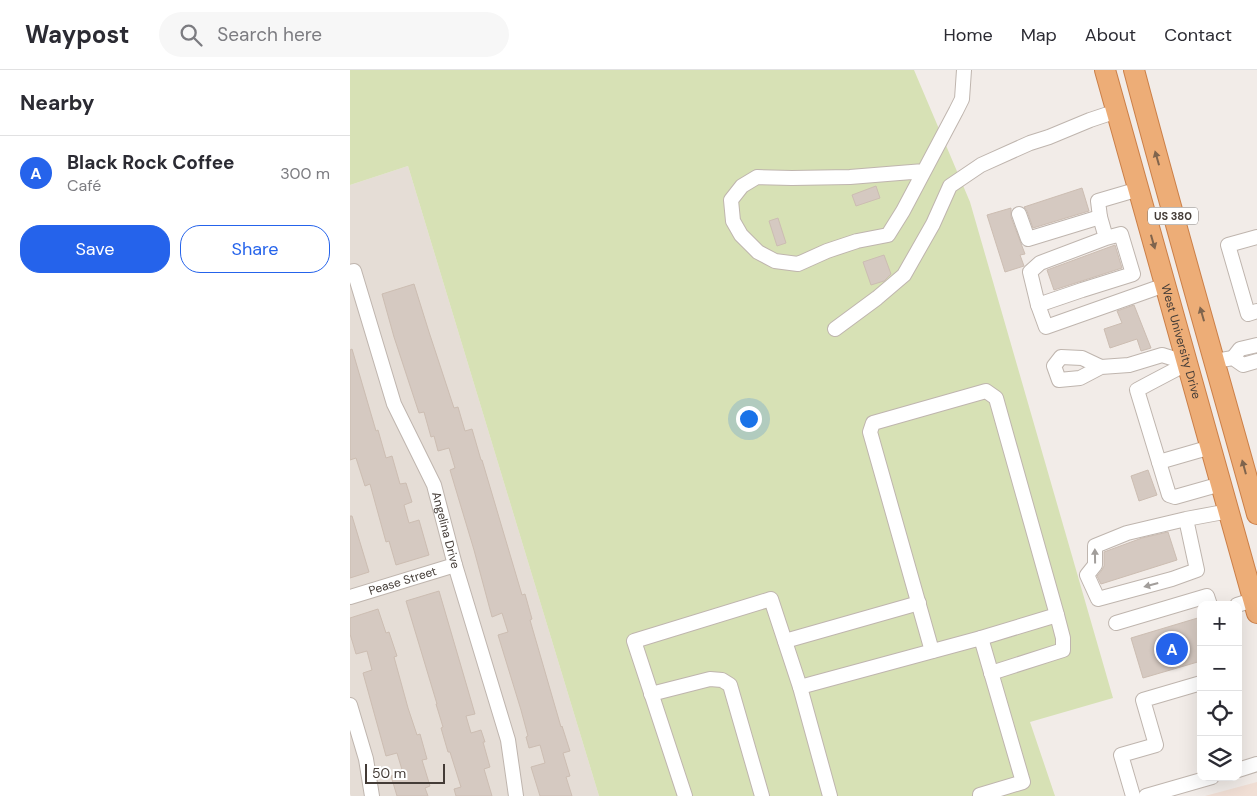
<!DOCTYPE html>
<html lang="en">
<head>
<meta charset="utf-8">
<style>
  body { margin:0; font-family:"DM Sans",sans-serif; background:#f7f7f7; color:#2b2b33 }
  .controls { position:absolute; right:15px; bottom:15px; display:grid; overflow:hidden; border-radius:10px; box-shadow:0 5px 20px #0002 }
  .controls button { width:45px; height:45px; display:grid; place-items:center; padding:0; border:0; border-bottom:1px solid #e1e1e2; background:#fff; color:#2b2b33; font:25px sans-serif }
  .scale { position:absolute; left:15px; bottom:12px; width:80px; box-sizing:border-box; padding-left:5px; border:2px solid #443c37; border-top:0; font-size:14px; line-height:18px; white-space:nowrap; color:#443c37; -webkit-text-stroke:4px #fff; paint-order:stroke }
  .you { position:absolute; left:398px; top:348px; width:18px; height:18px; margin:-12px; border:4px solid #fff; border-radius:50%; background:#1a73e8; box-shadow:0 0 0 8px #1a73e833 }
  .badge { display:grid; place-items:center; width:32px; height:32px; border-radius:50%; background:#2563eb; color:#fff; font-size:16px; font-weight:700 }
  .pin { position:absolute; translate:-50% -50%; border:2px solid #fff; box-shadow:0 1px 5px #0006 }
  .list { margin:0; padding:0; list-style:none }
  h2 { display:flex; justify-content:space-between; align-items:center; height:65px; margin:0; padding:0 20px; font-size:21px }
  h2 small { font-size:16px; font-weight:400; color:#7c7c81 }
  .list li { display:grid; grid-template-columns:32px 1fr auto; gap:15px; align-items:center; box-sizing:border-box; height:75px; padding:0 20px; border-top:1px solid #e1e1e2 }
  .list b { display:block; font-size:19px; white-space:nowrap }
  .list p { margin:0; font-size:16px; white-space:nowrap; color:#7c7c81 }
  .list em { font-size:16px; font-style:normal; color:#7c7c81 }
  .actions { display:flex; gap:10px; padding:15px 20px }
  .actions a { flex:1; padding:11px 0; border:1px solid #2563eb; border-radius:20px; text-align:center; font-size:18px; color:#2563eb }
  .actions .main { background:#2563eb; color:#fff }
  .icon { flex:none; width:28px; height:28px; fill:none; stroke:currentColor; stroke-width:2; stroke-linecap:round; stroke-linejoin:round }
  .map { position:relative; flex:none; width:907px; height:726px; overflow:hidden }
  header { display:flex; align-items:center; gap:30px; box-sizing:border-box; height:70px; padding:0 25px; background:#fff; border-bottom:1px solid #e1e1e2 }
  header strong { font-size:24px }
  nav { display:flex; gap:28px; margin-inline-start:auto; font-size:18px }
  .search { width:350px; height:45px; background:#f7f7f7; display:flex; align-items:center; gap:12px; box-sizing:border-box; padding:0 18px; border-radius:28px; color:#7c7c81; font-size:19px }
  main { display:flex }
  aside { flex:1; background:#fff }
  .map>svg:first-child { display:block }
  .residential { fill:#e5ddd6 }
  .commercial { fill:#f1dfd5 }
  .green { fill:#d7e1b5 }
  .building { fill:#d5c9c1; stroke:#ccbdb2 }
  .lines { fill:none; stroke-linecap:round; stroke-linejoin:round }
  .minor-casing { stroke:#bfb5ae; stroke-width:16 }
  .highway-casing { stroke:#cb7f48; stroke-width:22 }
  .minor { stroke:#fff; stroke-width:14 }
  .highway { stroke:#edad77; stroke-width:20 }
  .oneway { fill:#7f644d }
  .oneway2 { fill:#a29e9b }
  .labels { text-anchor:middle; stroke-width:5; stroke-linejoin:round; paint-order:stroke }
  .shield { fill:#fff; stroke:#7c7673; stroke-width:1 }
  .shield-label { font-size:11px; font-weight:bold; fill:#443c37 }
  .street-label { font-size:12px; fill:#443c37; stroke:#fff }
</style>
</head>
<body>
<header>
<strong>Waypost</strong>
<div class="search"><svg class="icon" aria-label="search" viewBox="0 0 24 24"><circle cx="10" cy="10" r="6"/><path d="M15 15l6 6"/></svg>Search here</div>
<nav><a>Home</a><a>Map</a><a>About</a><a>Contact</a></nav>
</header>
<main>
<aside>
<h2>Nearby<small></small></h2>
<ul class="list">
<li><span class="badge">A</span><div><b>Black Rock Coffee</b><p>Café</p></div><em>300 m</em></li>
</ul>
<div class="actions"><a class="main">Save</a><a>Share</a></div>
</aside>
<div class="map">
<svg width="907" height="726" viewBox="0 0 907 726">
  <rect width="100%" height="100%" fill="#f2ece8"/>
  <path class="residential" d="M58,96L249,726H1L0,724V115Z"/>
  <path class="commercial" d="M907,712V726H855Z"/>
  <path class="green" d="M0,0H564L620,132L763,628L680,652L705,726H249L58,96L0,115Z"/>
  <g class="building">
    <path d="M526,116L530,128L506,136L502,125Z"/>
    <path d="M732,118L739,141L683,158L677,141L674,137Z"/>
    <path d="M661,138V147L675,184L670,185L674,196L655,202L637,145Z"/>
    <path d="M428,148L436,173L427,176L419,151Z"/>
    <path d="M765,175L772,198L704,220L697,200Z"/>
    <path d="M534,185L541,204L534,211L521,215L513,192Z"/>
    <path d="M64,214L79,262L104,338L108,337L115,361L122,359L131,390H132L172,525L175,524L182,549L180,550L211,657L212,656L220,681L213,683L220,706L216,707L222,726H190L181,697L195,693L190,675L179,678L176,667L178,666L171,640L148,565L158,562L152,543L142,547L124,480L100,400L105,398L99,378L88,381L84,366L81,367L74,342L69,343L44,267L32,224Z"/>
    <path d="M784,235L801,278L791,281L787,269L760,278L754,259L772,253L767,241Z"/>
    <path d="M2,279L26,361L28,360L36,388L42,386L50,414L56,413L62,432L54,435L59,453L69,450L79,485L46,495L39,471L36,472L20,414L15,416L6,388L0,390V280Z"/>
    <path d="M798,400L807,425L789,431L781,406Z"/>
    <path d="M0,446H2L19,502L0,508Z"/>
    <path d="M818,462L827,490L751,514L747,506L752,500L754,496V482L792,468Z"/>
    <path d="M89,521L125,644L116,646L121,663L131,660L135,672H133L140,697L134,699L142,726H106L104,719L111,717L100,682H98L91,658L93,657L86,634H87L56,531Z"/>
    <path d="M28,539L36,563L39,562L47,586L44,587L58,638L67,665L70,664L77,689L72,690L80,716L75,718L78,726H47L41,706L53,703L47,683L36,686L13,603L22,600L17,581L6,584L0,564V548Z"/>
    <path d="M851,547V591L793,608L781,568Z"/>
  </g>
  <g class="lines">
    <defs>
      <g id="minor">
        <path d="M574,101L500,107L442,108L407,107L392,116L381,130L383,151L391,165L408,182L425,191L448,194L477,181L507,171L538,165L553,141L606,41L612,29L614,0"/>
        <path d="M669,144L678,169L750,147L748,131L789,119"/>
        <path d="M750,147L756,168L771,164L783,204L732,220L688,235L680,202L690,193L756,168"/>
        <path d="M907,167L878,175L898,244L907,241"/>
        <path id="s1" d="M0,202L4,201L44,334L84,415L105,495L158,670L166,726"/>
        <path d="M688,235L696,257L815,215"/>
        <path d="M485,259L527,228L554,205L583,154L600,116L631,95L680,73L699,67L740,50L767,41"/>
        <path d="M883,288L890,279L907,275"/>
        <path d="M865,291L883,288L893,295L907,291"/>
        <path d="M838,293L800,313L787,320L819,425L825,427L871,414"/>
        <path d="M751,297L730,308L709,310L704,296L711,287L732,288L751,297L779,295L812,285L838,293"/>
        <path d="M809,392L861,377"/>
        <path d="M836,449L847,500L822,509L748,529L737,505L745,495V476L777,463L836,449L879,441"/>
        <path id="s2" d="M0,527L105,495"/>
        <path d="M887,535L903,530"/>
        <path d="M766,553L857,526L860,535"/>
        <path d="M435,571L569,533"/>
        <path d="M582,581L520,362L523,353L636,321L646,328L707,545L631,568"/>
        <path d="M641,603L713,580V568L707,545"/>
        <path d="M450,617L631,568L673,712L630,725V726"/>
        <path d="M301,624L360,609L372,610L380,615L412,726"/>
        <path d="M0,635L16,689L22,726"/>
        <path d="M888,700L907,694"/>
        <path d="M335,726L284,571L421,529L450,617L480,726"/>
        <path d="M783,726L771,685L806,675L793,630L851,613"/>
        <path d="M796,726L862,707"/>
      </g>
      <g id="highway">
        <path id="s3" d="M755,0L907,543"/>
        <path d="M784,0C823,148 866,296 907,444"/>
      </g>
    </defs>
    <use href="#minor" class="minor-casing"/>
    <use href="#highway" class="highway-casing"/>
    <use href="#minor" class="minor"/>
    <use href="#highway" class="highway"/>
  </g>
  <defs><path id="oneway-solid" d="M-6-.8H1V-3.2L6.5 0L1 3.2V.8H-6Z" transform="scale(1.25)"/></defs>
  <g class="oneway">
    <use href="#oneway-solid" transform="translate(807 88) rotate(-106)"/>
    <use href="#oneway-solid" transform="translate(803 172) rotate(74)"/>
    <use href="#oneway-solid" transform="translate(852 244) rotate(-106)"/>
    <use href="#oneway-solid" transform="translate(894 397) rotate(-105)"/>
  </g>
  <g class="oneway2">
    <use href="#oneway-solid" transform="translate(745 486) rotate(-91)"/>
    <use href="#oneway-solid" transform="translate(801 515) rotate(165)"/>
  </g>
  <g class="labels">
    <rect class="shield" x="798" y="137.5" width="50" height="17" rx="4"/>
    <g class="shield-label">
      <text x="823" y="150">US 380</text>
    </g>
    <g class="street-label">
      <text dy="4" stroke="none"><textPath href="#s3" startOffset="282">West University Drive</textPath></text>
      <text dy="4" stroke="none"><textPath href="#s1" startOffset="280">Angelina Drive</textPath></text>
      <text dy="4" stroke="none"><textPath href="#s2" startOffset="55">Pease Street</textPath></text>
    </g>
  </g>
</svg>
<div class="controls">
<button>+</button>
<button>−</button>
<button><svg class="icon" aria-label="locate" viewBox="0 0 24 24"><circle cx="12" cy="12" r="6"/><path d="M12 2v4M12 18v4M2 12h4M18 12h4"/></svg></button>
<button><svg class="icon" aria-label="layers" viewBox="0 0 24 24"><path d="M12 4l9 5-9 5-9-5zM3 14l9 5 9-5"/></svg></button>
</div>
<div class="scale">50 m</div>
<div class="you"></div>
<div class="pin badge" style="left:822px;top:579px">A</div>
</div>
</main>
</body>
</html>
